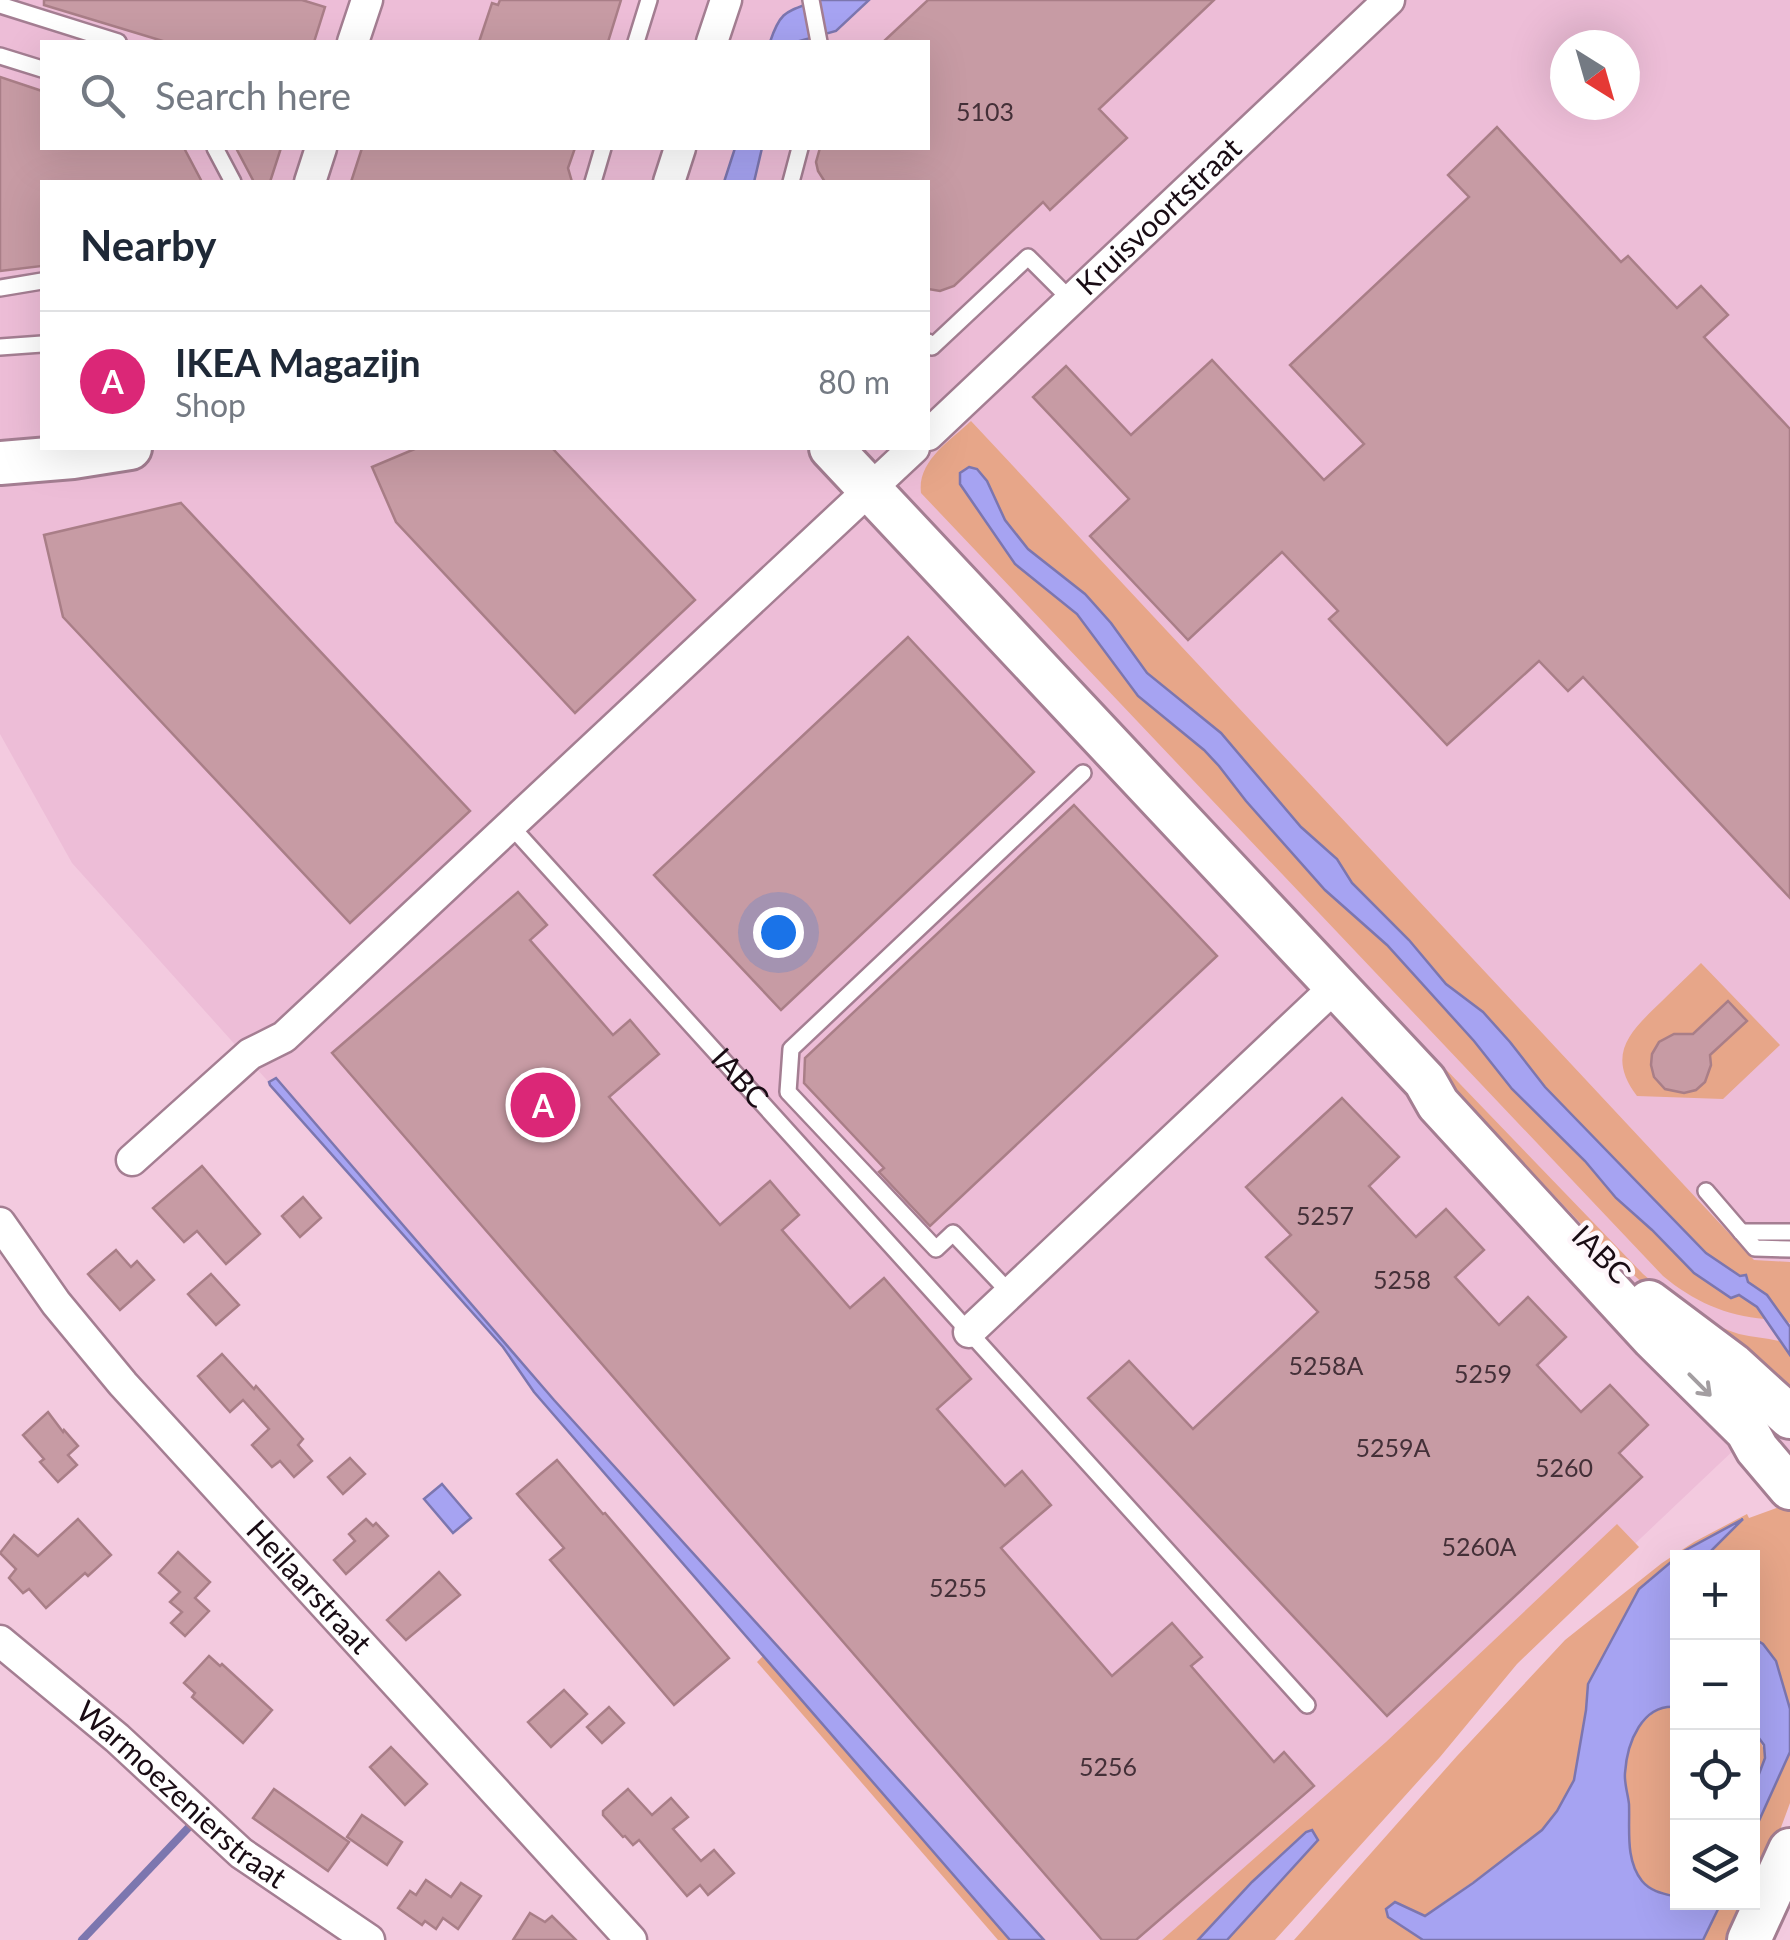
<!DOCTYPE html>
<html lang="en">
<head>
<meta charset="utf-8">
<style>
  body { margin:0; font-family:Lato,sans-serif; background:#f2f2f3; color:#1f2937 }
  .controls { position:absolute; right:30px; bottom:30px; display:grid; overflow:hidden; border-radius:0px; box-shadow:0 10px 40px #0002 }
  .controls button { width:90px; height:90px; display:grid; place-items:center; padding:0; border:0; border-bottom:2px solid #e0e1e3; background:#fff; color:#1f2937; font:50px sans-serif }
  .compass { position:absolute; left:1550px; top:30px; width:90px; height:90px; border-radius:50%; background:#fff; box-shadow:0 10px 40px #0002; rotate:143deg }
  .you { position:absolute; left:778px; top:932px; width:35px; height:35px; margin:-25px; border:8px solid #fff; border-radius:50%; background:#1a73e8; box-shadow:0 0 0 15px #1a73e833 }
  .badge { display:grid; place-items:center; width:65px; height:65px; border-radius:50%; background:#db2777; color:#fff; font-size:32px; font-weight:700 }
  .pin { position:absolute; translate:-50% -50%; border:5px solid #fff; box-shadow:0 2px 10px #0006 }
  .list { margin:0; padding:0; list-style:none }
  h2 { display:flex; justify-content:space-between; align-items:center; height:130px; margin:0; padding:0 40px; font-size:42px }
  h2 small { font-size:32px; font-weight:400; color:#747a83 }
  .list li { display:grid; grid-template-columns:65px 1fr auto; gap:30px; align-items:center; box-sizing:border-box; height:140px; padding:0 40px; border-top:2px solid #e0e1e3 }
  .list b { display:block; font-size:38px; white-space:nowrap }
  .list p { margin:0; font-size:32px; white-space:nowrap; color:#747a83 }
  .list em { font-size:32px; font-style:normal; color:#747a83 }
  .icon { flex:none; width:55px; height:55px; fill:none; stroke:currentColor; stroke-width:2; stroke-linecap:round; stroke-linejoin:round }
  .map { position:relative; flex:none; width:1790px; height:1940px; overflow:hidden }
  .search { position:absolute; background:#fff; box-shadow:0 10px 40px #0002; left:40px; top:40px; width:890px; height:110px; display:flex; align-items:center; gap:25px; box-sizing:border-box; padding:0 35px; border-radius:0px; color:#747a83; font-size:38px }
  .panel { position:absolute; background:#fff; box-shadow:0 10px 40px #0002; left:40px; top:180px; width:890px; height:270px; border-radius:0px }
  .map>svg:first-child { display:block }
  .built { fill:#edbdd7; fill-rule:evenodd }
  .green { fill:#e7a689 }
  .water { fill:#a6a3f2; stroke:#7c76af; stroke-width:2.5 }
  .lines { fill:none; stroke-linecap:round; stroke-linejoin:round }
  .stream { stroke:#7c76af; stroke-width:8 }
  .building { fill:#c79ba4; stroke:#a97e87; stroke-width:2.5 }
  .lane-casing { stroke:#a47e92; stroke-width:20 }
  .street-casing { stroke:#a47e92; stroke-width:35 }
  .secondary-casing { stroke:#a47e92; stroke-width:48 }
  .lane { stroke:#fff; stroke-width:15 }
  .street { stroke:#fff; stroke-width:30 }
  .secondary { stroke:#fff; stroke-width:42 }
  .oneway { stroke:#a39ea1 }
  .labels { text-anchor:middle; stroke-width:9; stroke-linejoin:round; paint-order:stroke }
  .number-label { font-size:25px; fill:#443038 }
  .street-label { font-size:30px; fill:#190c14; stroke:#fef5fa }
</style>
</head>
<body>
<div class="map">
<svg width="1790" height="1940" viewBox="0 0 1790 1940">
  <rect width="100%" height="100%" fill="#f3cadf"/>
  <path class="built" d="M0,0H1790V1500L1737,1447L1217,1940H1039L72,863L0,734ZM42,42H928V148H42ZM1565,45H1625V105H1565ZM42,182H928V448H42Z"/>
  <g class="green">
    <path d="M971,421L1754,1260L1790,1262V1323L1787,1322L1767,1295L1706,1253L1545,1087L1483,1012L1443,981L1409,940L1352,883L1337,859L1301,827L1221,733L1147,672L1111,623L1085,594L1028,549L1005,520L987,481L974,468L1000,540L1015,564L1077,614L1138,696L1204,750L1219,766L1246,801L1325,890L1387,945L1474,1041L1512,1089L1585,1161L1616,1198L1652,1230L1739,1295C1751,1300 1758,1308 1765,1319C1726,1316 1693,1301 1663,1276L921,493C917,461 950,441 971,421Z"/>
    <path d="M917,507L1350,967L1346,973L913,510Z"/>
    <path d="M1701,963L1780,1045L1723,1099L1637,1096C1605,1054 1631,1031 1661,1002C1674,989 1688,976 1701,963Z"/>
    <path d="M1356,976L1643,1274C1671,1298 1704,1323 1739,1334C1752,1337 1766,1338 1779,1341L1790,1355V1390L1766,1366L1750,1354L1657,1296L1604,1248L1352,981Z"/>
    <path d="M1790,1503V1709L1763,1644L1753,1638L1752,1558L1705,1557L1708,1553L1684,1551L1639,1589L1588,1684L1586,1710L1574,1780L1557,1811L1542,1830L1531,1840L1425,1916L1395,1902L1388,1917L1423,1940H1294L1457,1756L1565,1640L1662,1563L1694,1542L1747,1514L1749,1518Z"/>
    <path d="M1617,1524L1639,1547L1517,1664L1440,1757L1275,1940H1227L1318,1840L1252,1882L1198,1940H1162L1386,1742Z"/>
    <path d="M764,1655L1010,1940H998L757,1662Z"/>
    <path d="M1666,1706L1677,1707V1897C1665,1894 1652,1892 1643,1881C1626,1861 1630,1830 1629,1806C1628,1796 1624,1785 1625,1775C1626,1746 1638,1718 1666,1706Z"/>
    <path d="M1753,1730C1772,1756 1764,1762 1753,1790Z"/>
    <path d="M1790,1752V1803L1749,1914L1736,1940H1703L1721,1903L1752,1902L1753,1834Z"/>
  </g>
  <g class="water">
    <path d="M818,0H869L836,31L796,42H770C781,9 787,12 818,0Z"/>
    <path d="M735,148H762L754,182H724Z"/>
    <path d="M969,467L977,469L987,481L1005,520L1028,549L1085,594L1111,623L1147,673L1221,733L1301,827L1337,859L1352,883L1409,940L1446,984L1483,1012L1510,1042L1545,1087L1706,1253L1740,1276L1746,1275L1748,1282L1767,1295L1790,1327V1355L1757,1307L1739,1295L1731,1298L1694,1273L1652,1230L1616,1198L1585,1161L1512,1089L1474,1041L1387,945L1325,890L1246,801L1219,766L1204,750L1138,696L1077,614L1015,564L960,484V473Z"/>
    <path d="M276,1078L554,1400L1044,1940H1010L534,1392L503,1347L270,1085L269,1082Z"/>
    <path d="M442,1484L471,1518L453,1533L424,1499Z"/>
    <path d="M1743,1519L1705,1557L1678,1558L1677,1707C1642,1703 1627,1743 1625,1773C1624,1783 1628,1794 1629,1804C1630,1829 1625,1860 1642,1881C1651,1892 1665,1894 1677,1897L1678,1902L1721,1903L1703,1940H1423L1388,1917L1386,1909L1395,1902L1425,1916L1473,1883L1542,1830L1557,1811L1574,1780L1586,1710L1588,1684L1639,1589L1684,1551Z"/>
    <path d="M1753,1638L1763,1644L1776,1661L1790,1709V1752L1753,1834V1790L1765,1758L1764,1745L1753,1730Z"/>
    <path d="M1312,1830L1318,1840L1227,1940H1198L1252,1882L1306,1832Z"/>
  </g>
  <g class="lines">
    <path class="stream" d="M82,1940L190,1826"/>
  </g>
  <g class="building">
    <path d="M44,0H302L325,7L314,42H166L44,5Z"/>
    <path d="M500,0H621L608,42H479L492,3L498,5Z"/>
    <path d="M928,0H1214L1099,109L1127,138L1050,210L1043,202L954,286L940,291L928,289V182H825L818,171L816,162L820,148H928V42H883Z"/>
    <path d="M0,77L42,91V148H184L202,182H42V266L0,271Z"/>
    <path d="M1497,127L1621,262L1628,256L1677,308L1701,286L1728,315L1704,337L1790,429V898L1583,677L1568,691L1539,661L1447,745L1329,619L1338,611L1282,552L1188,640L1090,536L1129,499L1033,397L1066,366L1131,435L1212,360L1324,480L1364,444L1290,365L1469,197L1448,175Z"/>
    <path d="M236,148H281L270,182H254Z"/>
    <path d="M362,148H575L568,168L572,182H351Z"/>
    <path d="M417,448H552L695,600L575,713L396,522L372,467Z"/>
    <path d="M181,503L470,811L350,923L63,617L44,535Z"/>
    <path d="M908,637L1034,772L781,1010L654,875Z"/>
    <path d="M1074,805L1217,956L930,1226L879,1172L884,1168L804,1083L805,1058Z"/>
    <path d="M518,892L547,925L530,940L613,1035L630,1020L659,1054L609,1097L720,1225L770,1181L799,1215L782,1230L850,1308L884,1278L971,1379L937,1409L1005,1486L1022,1471L1051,1505L1001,1548L1112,1676L1172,1623L1202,1657L1191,1666L1274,1762L1284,1752L1314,1786L1136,1940H1102L332,1053Z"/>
    <path d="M1728,1001L1747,1021L1710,1055L1711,1065L1705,1082L1696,1090L1684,1093L1665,1089L1654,1077L1651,1065L1652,1054L1659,1042L1674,1034H1693Z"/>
    <path d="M1342,1098L1399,1157L1369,1186L1416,1237L1446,1209L1484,1250L1455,1277L1499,1325L1528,1297L1566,1337L1537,1365L1581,1412L1610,1385L1648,1425L1619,1453L1642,1477L1387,1716L1088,1398L1129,1361L1193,1429L1318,1312L1266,1257L1291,1235L1246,1187Z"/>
    <path d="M202,1166L260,1234L226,1264L197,1231L184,1242L153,1208Z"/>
    <path d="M303,1197L321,1218L300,1237L282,1216Z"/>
    <path d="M116,1250L131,1267L137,1261L154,1280L120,1310L88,1274Z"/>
    <path d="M211,1274L239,1305L216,1325L188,1294Z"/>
    <path d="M222,1354L254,1389L256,1386L303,1439L298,1445L312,1461L294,1477L280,1461L272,1467L252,1445L269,1429L243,1400L230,1412L198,1376Z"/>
    <path d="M48,1412L63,1432L64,1430L78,1446L68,1455L77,1465L58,1482L40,1462L44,1459L23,1435Z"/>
    <path d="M350,1458L365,1474L343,1494L328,1477Z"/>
    <path d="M557,1460L603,1514L605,1513L729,1658L674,1705L550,1560L564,1548L517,1494Z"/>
    <path d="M78,1519L111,1555L88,1576L85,1573L46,1608L29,1589L23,1593L9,1578L16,1569L0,1553L14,1535L38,1556Z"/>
    <path d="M366,1519L373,1526L376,1523L388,1536L346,1574L334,1560L355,1541L349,1534Z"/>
    <path d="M178,1552L210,1582L195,1598L209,1611L185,1636L171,1623L182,1612L170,1602L180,1592L159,1573Z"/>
    <path d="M439,1572L460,1595L406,1640L387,1620Z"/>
    <path d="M209,1656L220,1666L222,1664L272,1710L243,1743L192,1697L195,1693L184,1683Z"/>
    <path d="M564,1690L587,1714L551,1747L528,1722Z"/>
    <path d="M609,1707L624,1723L602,1743L587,1727Z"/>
    <path d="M391,1747L427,1784L405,1805L370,1767Z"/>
    <path d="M274,1789L349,1842L328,1871L253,1818Z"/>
    <path d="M628,1789L652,1815L671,1798L688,1817L673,1829L701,1861L714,1850L734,1873L708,1895L700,1885L687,1896L639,1840L633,1845L625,1836L623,1837L603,1815V1811Z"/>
    <path d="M362,1815L402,1842L387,1865L347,1837Z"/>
    <path d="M426,1880L451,1897L461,1883L481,1896L458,1929L443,1918L436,1929L425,1921L422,1925L398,1908L410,1891L416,1895Z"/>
    <path d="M530,1913L545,1922L552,1916L576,1940H513Z"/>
  </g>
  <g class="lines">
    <defs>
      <g id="lane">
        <path d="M811,0L819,42"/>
        <path d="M0,5L118,42"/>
        <path d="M636,42L649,0"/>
        <path d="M0,56L42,69"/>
        <path d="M215,148L233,182"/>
        <path d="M593,182L603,148"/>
        <path d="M791,182L800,148"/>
        <path d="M0,288L42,281"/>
        <path d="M928,342L932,347L1028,257L1071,300"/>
        <path d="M0,347L42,344"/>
        <path id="s1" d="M510,825L1307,1705"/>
        <path d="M1706,1191L1755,1248L1790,1249"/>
        <path d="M1741,1232H1790"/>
        <path d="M1010,1293L953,1233L936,1249L788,1092L791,1049L1083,773"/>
      </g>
      <g id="street">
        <path d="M353,42L367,0"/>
        <path d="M712,42L726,0"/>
        <path d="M310,182L321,148"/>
        <path d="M669,182L680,148"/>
        <path id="s2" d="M928,435L1389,0"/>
        <path d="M132,1160L250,1054L284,1037L914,448"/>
        <path id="s3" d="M0,1223L56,1303L123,1384L631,1940"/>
        <path d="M969,1332L1337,985"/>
        <path id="s4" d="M0,1641L117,1738L241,1853L369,1940"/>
      </g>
      <g id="secondary">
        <path d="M831,448L1425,1081L1438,1104L1653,1338L1747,1431L1757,1449L1790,1488"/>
        <path d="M0,463L73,457L130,448"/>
        <path d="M1649,1302L1733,1365L1790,1417"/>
        <path d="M1749,1940L1790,1850"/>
      </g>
    </defs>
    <use href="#lane" class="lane-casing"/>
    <use href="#street" class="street-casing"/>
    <use href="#secondary" class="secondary-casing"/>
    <use href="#lane" class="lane"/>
    <use href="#street" class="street"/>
    <use href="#secondary" class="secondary"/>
  </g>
  <defs><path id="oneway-shaft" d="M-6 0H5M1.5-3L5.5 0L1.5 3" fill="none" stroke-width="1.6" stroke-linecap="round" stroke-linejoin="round" transform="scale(2.5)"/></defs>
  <use class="oneway" href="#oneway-shaft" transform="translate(1700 1385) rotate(45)"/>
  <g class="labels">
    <g class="number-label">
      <text x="985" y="121">5103</text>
      <text x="1325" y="1225">5257</text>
      <text x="1402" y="1289">5258</text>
      <text x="1326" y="1375">5258A</text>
      <text x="1483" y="1383">5259</text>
      <text x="1393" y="1457">5259A</text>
      <text x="1564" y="1477">5260</text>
      <text x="1479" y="1556">5260A</text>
      <text x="958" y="1597">5255</text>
      <text x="1108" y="1776">5256</text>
    </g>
    <g class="street-label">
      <text dy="10" stroke="none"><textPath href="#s2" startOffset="318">Kruisvoortstraat</textPath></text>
      <text dy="10" stroke="none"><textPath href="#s1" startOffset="342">IABC</textPath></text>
      <text transform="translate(1601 1255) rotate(45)" y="10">IABC</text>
      <text dy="10" stroke="none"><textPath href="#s3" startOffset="478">Heilaarstraat</textPath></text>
      <text dy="10" stroke="none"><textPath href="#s4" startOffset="238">Warmoezenierstraat</textPath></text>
    </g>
  </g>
</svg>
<div class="controls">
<button>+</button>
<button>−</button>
<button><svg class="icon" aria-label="locate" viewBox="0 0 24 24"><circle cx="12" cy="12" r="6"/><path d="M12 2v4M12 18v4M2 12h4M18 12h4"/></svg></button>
<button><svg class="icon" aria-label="layers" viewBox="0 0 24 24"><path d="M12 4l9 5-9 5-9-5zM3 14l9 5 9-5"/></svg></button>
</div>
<svg class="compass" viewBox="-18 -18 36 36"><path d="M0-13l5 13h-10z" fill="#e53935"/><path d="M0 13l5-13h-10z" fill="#747a83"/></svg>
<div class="you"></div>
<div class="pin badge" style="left:543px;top:1105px">A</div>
<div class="search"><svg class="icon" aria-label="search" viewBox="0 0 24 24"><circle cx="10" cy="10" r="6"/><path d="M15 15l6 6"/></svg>Search here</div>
<section class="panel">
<h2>Nearby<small></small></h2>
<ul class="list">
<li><span class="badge">A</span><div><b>IKEA Magazijn</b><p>Shop</p></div><em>80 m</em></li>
</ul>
</section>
</div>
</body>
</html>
